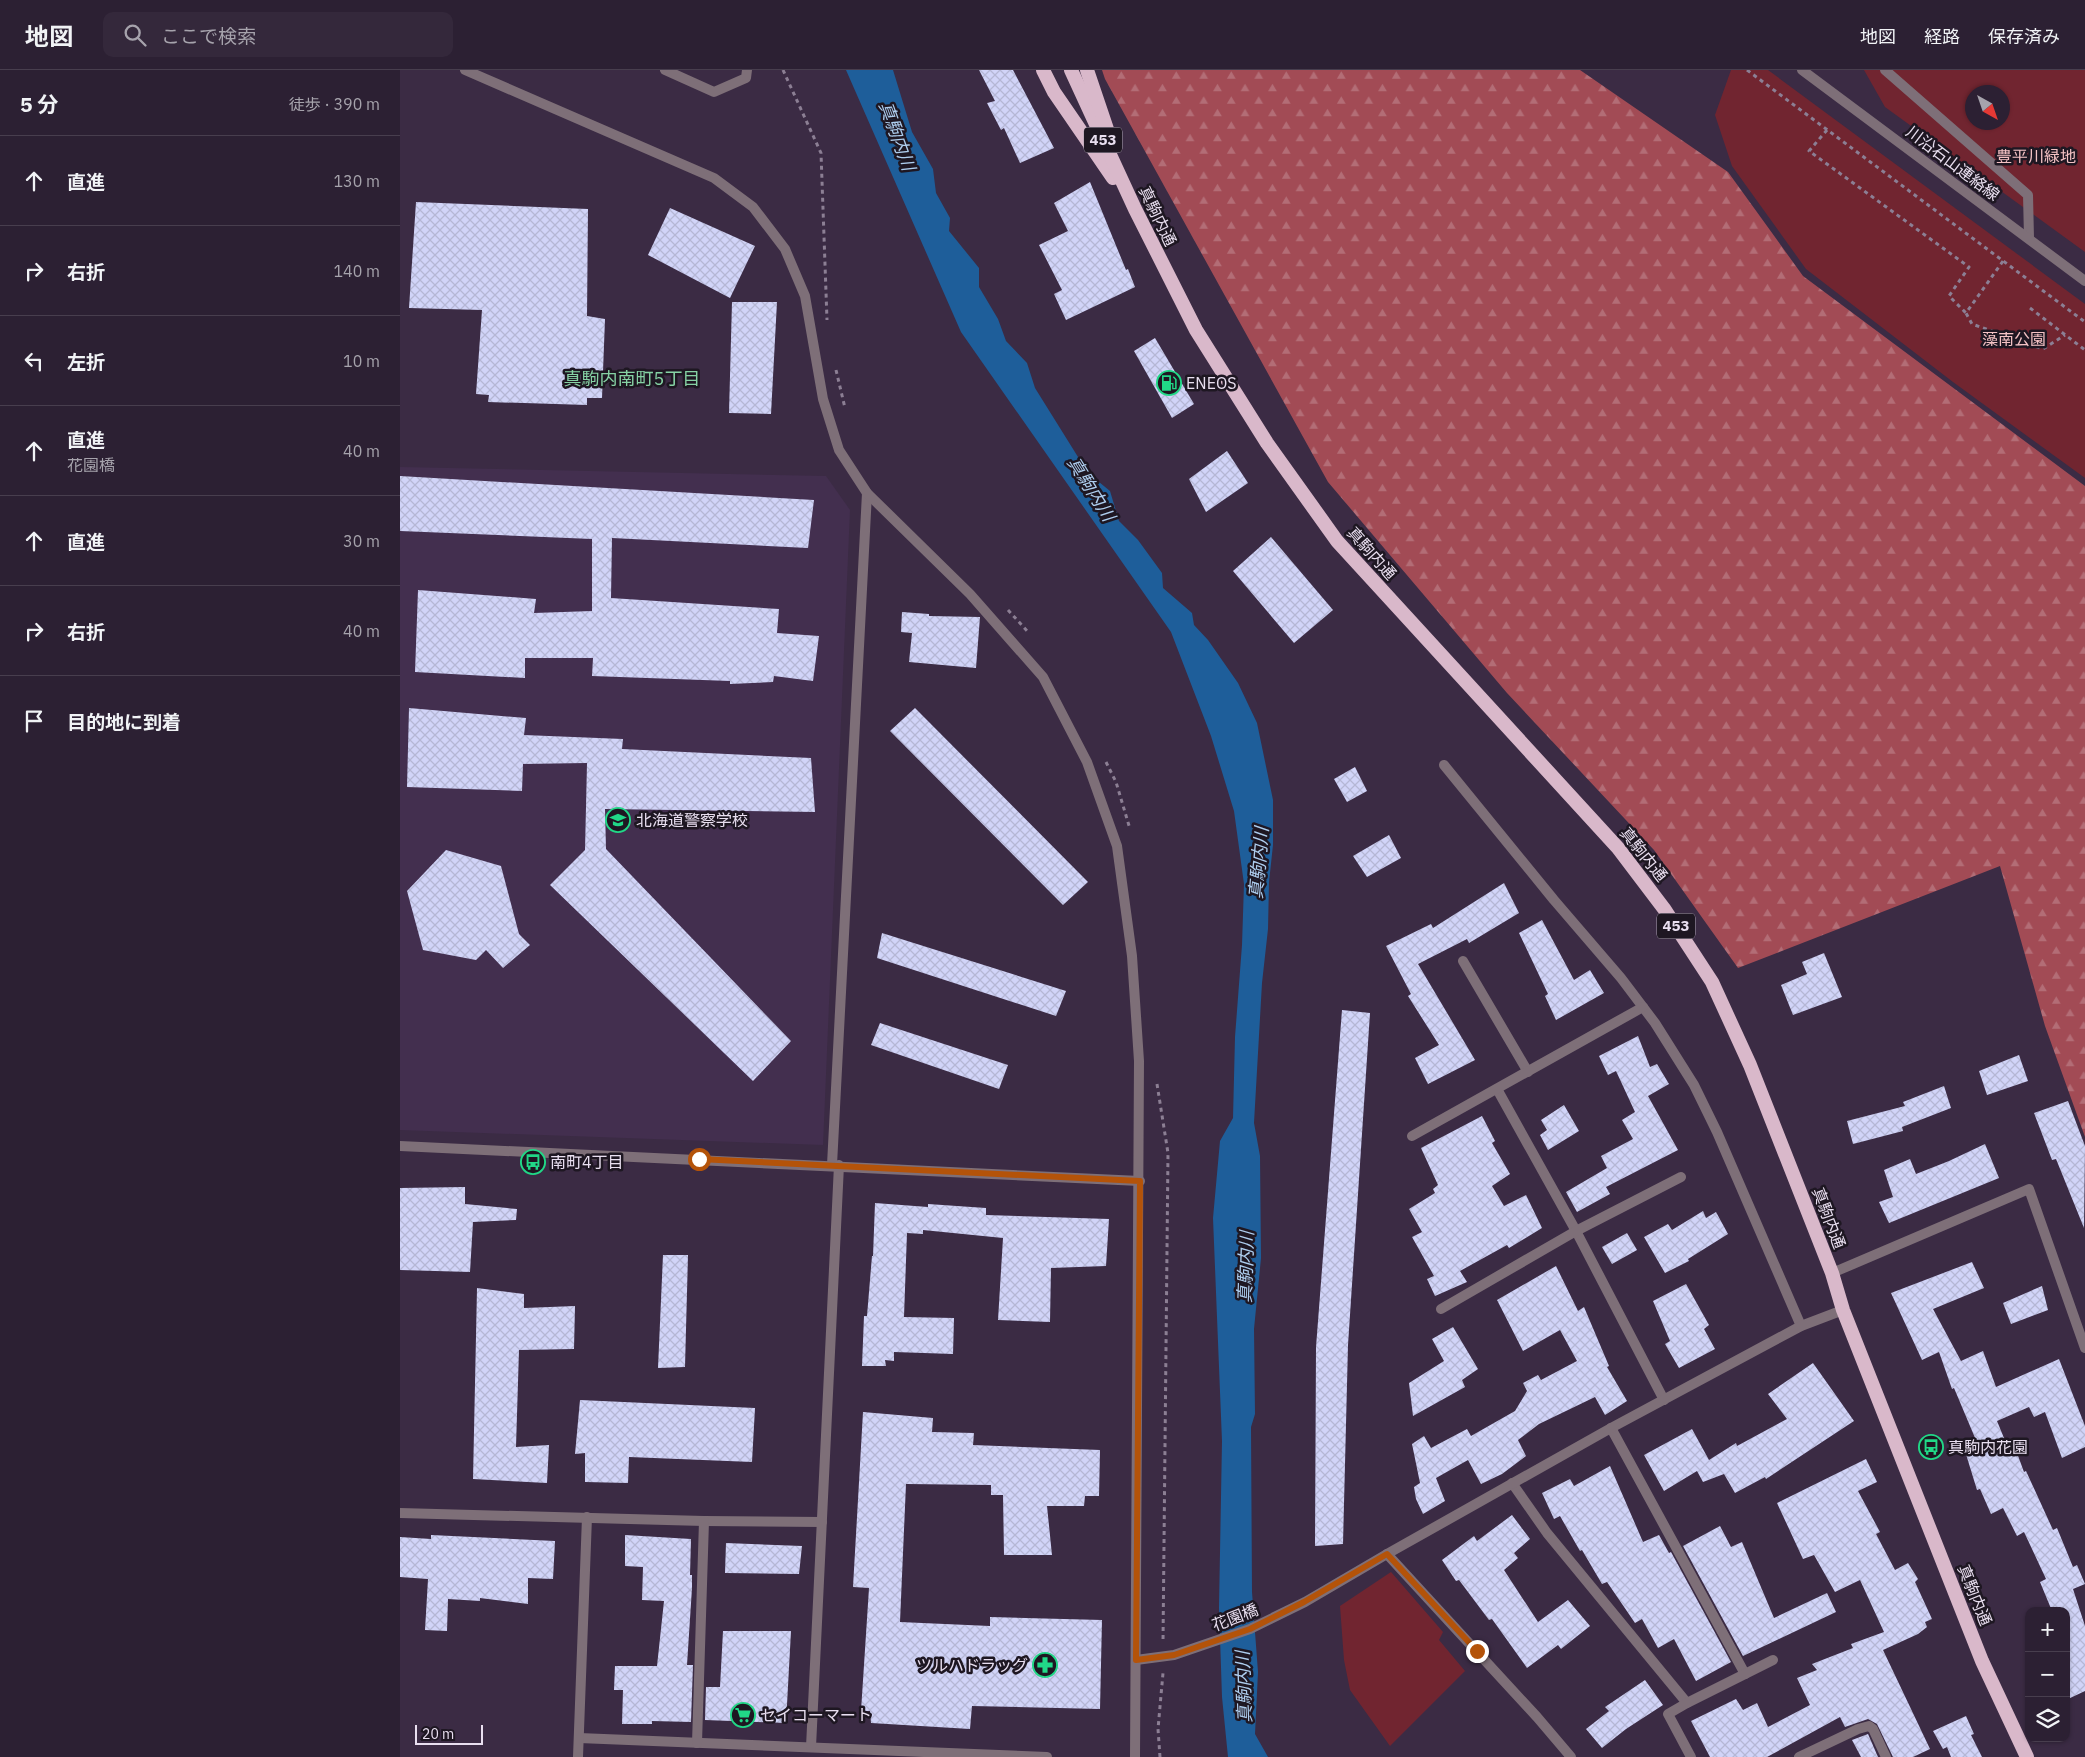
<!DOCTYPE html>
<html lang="ja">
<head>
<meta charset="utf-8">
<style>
  body { margin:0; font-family:"IBM Plex Sans","Noto Sans JP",sans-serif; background:#34283b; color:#f1f3f6 }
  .controls { position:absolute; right:15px; bottom:15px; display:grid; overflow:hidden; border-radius:10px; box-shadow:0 1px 4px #0004 }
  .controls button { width:45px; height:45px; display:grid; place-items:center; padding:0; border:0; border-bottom:1px solid #483e4e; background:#2c2033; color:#f1f3f6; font:25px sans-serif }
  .compass { position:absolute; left:1565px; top:15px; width:45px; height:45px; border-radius:50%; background:#2c2033; box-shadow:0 1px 4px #0004; rotate:140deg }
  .scale { position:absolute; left:15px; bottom:12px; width:68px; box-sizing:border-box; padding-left:5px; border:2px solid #e9dff0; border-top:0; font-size:14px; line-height:18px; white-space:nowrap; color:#e9dff0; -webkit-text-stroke:4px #1e1722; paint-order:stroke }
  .stop { position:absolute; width:15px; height:15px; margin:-11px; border:4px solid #b45309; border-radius:50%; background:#fff }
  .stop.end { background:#b45309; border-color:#fff; box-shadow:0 1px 5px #0008 }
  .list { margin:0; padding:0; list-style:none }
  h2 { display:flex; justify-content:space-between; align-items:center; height:65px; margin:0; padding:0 20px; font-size:21px }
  h2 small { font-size:16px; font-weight:400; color:#a6a3ac }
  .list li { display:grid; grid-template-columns:32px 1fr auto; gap:15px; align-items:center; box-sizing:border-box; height:90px; padding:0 20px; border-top:1px solid #483e4e }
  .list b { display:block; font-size:19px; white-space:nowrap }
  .list p { margin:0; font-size:16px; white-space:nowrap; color:#a6a3ac }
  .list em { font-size:16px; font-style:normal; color:#a6a3ac }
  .icon { flex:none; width:28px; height:28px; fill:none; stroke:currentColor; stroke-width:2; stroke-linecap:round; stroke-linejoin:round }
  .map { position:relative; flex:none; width:1685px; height:1687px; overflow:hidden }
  header { display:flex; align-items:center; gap:30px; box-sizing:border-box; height:70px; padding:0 25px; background:#2c2033; border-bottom:1px solid #483e4e }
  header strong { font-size:24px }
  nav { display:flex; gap:28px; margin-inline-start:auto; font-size:18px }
  .search { width:350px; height:45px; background:#34283b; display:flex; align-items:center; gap:12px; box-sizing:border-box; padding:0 18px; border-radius:10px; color:#a6a3ac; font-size:19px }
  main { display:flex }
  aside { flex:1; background:#2c2033 }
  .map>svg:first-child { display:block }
  .built { fill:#432f4f }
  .forest { fill:url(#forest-firs) }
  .park { fill:#712530; fill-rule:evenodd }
  .water { fill:#1e5e9a }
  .building { fill:url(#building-cross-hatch) }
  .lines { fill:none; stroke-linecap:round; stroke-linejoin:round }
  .path { stroke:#8c7f94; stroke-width:3; stroke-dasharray:4 4; stroke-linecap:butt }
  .service { stroke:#7e6f78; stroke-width:10 }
  .minor { stroke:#7e6f78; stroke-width:10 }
  .tertiary { stroke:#7e6f78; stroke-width:10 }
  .trunk { stroke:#d9b8ca; stroke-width:14 }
  .route { stroke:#b45309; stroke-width:6 }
  .labels { text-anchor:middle; stroke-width:5; stroke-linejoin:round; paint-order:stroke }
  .shield { fill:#1e1722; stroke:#aca3b2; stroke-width:1 }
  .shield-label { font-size:15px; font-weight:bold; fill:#e9dff0 }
  .park-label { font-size:16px; fill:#f4c2c4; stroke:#1e1722 }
  .street-label { font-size:16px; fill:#e9dff0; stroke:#1e1722 }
  .poi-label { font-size:16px; fill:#e9dff0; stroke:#1e1722; text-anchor:start }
  .water-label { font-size:18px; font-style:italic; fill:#aeceef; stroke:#1e1722 }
  .neighbourhood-label { font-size:18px; fill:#86d2a4; stroke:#1e1722 }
</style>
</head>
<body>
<header>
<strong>地図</strong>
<div class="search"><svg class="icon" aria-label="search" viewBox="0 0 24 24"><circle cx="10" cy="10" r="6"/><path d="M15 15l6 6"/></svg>ここで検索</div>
<nav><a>地図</a><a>経路</a><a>保存済み</a></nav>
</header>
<main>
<aside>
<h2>5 分<small>徒歩 · 390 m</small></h2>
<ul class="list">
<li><svg class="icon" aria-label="ahead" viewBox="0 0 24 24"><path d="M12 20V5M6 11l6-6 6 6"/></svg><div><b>直進</b></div><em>130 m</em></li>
<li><svg class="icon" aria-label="right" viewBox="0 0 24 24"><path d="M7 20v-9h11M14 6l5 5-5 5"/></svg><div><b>右折</b></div><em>140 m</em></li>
<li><svg class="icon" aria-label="left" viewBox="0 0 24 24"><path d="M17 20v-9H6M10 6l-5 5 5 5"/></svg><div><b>左折</b></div><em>10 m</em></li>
<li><svg class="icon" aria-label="ahead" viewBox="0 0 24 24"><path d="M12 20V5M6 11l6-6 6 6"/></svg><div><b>直進</b><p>花園橋</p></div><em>40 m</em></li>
<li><svg class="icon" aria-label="ahead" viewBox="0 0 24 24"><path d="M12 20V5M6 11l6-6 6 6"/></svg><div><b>直進</b></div><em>30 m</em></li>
<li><svg class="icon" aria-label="right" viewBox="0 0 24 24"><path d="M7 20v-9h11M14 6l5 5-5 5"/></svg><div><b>右折</b></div><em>40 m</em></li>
<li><svg class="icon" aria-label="arrive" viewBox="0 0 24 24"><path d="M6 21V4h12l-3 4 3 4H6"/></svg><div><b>目的地に到着</b></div></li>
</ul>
</aside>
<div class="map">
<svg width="1685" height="1687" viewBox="0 0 1685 1687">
  <defs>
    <pattern id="forest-firs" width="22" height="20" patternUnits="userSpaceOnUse" patternTransform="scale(1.25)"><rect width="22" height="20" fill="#a24b55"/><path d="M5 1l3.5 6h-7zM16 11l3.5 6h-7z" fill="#b36d76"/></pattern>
    <pattern id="building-cross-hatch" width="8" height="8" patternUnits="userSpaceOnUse" patternTransform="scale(1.25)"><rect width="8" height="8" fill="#d1d4f8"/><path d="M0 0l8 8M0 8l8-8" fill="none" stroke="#b5b7d5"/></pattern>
  </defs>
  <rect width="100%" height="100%" fill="#3b2b44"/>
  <path class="built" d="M0,397L426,406L450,440L423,1075L0,1060Z"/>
  <path class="forest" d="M702,0H1180L1328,102L1403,206L1685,416V1067L1645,956L1600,796L1338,898L1254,780L1107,623L928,412L705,9Z"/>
  <g class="park">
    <path d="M1331,0H1368L1685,234V408L1553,312L1406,199L1332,96L1315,45Z"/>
    <path d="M1464,0H1685V182L1485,37ZM1572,22H1602V52H1572Z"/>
    <path d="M991,1502L1043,1562L1039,1570L1065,1601L990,1676L950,1620L944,1590L940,1536Z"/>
  </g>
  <path class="water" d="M446,0H493L512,62L533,99L536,123L550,148L549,161L579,198V217L598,249L606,271L627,293L635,318L688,403L710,421L719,451L738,470L762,503L763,518L792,543L794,555L808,570L838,613L857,653L873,730V775L869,812L868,859L862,913L854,1053L860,1086L861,1188L854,1259L855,1344L851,1357L852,1522L858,1602L855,1664L868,1687H828L822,1627L819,1538L822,1371L813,1148L820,1071L833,1048L835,967L842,875L844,814L834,741L811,666L771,562L561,262Z"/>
  <g class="building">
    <path d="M579,0H613L654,78L620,93L604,58L601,60L587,33L595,31Z"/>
    <path d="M690,112L726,200L728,199L735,217L666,250L654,224L662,220L639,175L668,161L654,133Z"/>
    <path d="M16,132L188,139L187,246L205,249L202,328H187V335L88,332L89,325L76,324L82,240L9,238Z"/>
    <path d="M270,138L355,176L330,228L248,185Z"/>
    <path d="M332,232H377L371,344L329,343Z"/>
    <path d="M755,268L794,334L772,348L734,281Z"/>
    <path d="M827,381L848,413L806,442L789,409Z"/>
    <path d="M0,406L414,430L408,478L212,468L211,528L379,539L377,563L419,566L413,611L374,606L373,612L330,614V611L192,606L193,588H125V608L15,602L18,520L136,529L134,543L192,541V469L0,461Z"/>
    <path d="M871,467L933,540L894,573L833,501Z"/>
    <path d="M502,542L529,544V546L580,547L576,598L509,592L512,563L501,562Z"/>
    <path d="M9,638L126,648L124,665L223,669L222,679L411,688L415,742L205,739L206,779L391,971L353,1011L150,815L185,780L187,693L123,694L122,721L7,717Z"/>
    <path d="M515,638L688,812L663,835L490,661Z"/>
    <path d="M955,697L967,721L947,732L934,709Z"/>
    <path d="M989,765L1001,788L967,807L953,786Z"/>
    <path d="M46,780L101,796L119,864L130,875L103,898L86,880L76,890L23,880L7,821Z"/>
    <path d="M1104,813L1119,843L1069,873L1067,869L1018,894L1075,990L1028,1014L1015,988L1039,975L1008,926L1011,924L986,876L1031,854L1033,858Z"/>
    <path d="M1142,850L1174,910L1190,900L1204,923L1156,950L1145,926L1148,924L1119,863Z"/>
    <path d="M482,863L666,921L656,946L477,888Z"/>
    <path d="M1424,883L1442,927L1393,945L1381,915L1407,904L1402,892Z"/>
    <path d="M942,940L970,943L948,1275L943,1474L915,1476L916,1277Z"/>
    <path d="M480,953L608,995L599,1019L471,975Z"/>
    <path d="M1238,966L1250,997L1257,994L1269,1014L1248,1026L1278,1080L1206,1117L1210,1124L1177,1142L1166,1122L1207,1098L1201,1086L1233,1069L1222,1050L1235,1042L1216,1001L1208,1005L1199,986Z"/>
    <path d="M1619,985L1628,1011L1587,1025L1579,1001Z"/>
    <path d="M1544,1016L1551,1038L1502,1057L1503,1061L1453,1074L1447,1051L1505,1036L1503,1032Z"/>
    <path d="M1668,1031L1685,1076L1684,1158L1656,1089L1652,1090L1634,1043Z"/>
    <path d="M1164,1035L1179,1061L1148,1080L1140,1065L1147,1060L1141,1050Z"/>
    <path d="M1082,1046L1095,1071L1092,1073L1110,1104L1092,1116L1104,1136L1126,1125L1142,1158L1109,1178L1107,1175L1060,1201L1067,1212L1035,1226L1027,1209L1034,1206L1012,1167L1022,1162L1009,1139L1035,1123L1033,1119L1038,1115L1021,1078Z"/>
    <path d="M1585,1074L1599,1108L1489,1153L1479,1132L1493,1127L1484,1100L1510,1089L1516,1104L1549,1091Z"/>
    <path d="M65,1117V1134L117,1139L116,1150L73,1152L70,1202L0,1200V1118Z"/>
    <path d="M475,1133L528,1137V1134L586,1138V1145L709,1149L706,1196L651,1198L650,1252L598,1250L603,1168L523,1160V1164L507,1163L504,1247L554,1248L553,1284L494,1282V1291L485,1290L486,1296H462L464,1246H467L472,1186H473Z"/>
    <path d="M1303,1141L1306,1148L1316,1142L1328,1164L1288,1189L1289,1191L1265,1203L1244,1167L1268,1154L1272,1160Z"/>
    <path d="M1227,1163L1237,1180L1212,1194L1202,1177Z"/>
    <path d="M263,1185H288L285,1297L258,1298Z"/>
    <path d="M1572,1192L1584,1218L1533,1239L1561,1291L1583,1281L1596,1317L1659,1289L1685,1356V1377L1662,1388L1645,1342L1634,1347L1629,1337L1597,1351L1611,1385L1617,1383L1624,1402L1626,1401L1653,1460L1657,1458L1673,1497L1677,1495L1685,1514L1673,1519L1685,1556V1621L1666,1630V1541H1652L1640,1512L1646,1509L1624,1462L1617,1466L1603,1438L1591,1444L1580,1419L1577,1420L1565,1381L1578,1375L1554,1318L1552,1319L1539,1282L1522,1290L1491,1223Z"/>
    <path d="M1156,1196L1178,1241L1184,1237L1209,1296L1207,1297L1227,1331L1205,1345L1195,1327L1139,1354L1118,1370L1126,1386L1102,1404L1081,1414L1068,1390L1036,1408L1045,1431L1023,1444L1016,1429L1014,1417L1020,1413L1012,1374L1024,1366L1031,1378L1067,1359L1071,1366L1115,1341L1127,1321L1123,1313L1138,1305L1141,1310L1177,1291L1160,1260L1123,1281L1097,1230Z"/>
    <path d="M1286,1214L1309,1255L1304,1259L1315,1279L1279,1298L1265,1274L1270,1271L1253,1231Z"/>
    <path d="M1642,1216L1648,1240L1611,1254L1603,1233Z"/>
    <path d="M77,1218L124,1224V1238L175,1236L174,1279L119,1280L116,1377L149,1375L147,1413L73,1409Z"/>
    <path d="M1053,1257L1078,1299L1062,1310L1065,1317L1013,1346L1009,1313L1044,1291L1032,1269Z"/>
    <path d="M1413,1293L1454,1351L1366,1409L1365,1407L1335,1423L1324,1404L1303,1412L1297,1401L1264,1421L1244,1385L1292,1359L1309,1390L1336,1373L1337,1376L1387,1349L1368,1324Z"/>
    <path d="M180,1330L355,1338L352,1392L229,1387L228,1413L185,1412V1383L175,1384Z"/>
    <path d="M463,1342L533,1348L532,1362L574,1363L573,1375L700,1380L699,1426H685L684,1436H647L652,1485H604L603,1425H591V1415L506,1414L500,1552L590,1556V1547L702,1550L700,1639L572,1636L570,1659L471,1653L470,1641H461L469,1518L453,1517Z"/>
    <path d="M1466,1389L1477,1412L1458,1421L1480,1462L1476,1464L1495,1500L1508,1493L1518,1509L1515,1512L1532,1549L1525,1552L1527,1557L1518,1564L1483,1580L1530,1679L1513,1687H1493L1477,1654L1468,1649L1445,1657L1440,1647L1367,1687H1310L1291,1651L1336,1629L1343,1640L1357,1633L1368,1657L1410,1635L1397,1608L1417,1600L1412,1594L1453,1578L1451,1574L1484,1562L1460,1510L1435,1522L1414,1485L1403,1489L1377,1433Z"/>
    <path d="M1210,1396L1243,1472L1259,1465L1269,1483L1271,1482L1331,1592L1296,1611L1274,1569L1258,1578L1242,1549L1235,1553L1207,1512L1202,1514L1182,1480L1180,1481L1160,1446L1154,1449L1142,1423L1170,1409L1174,1416Z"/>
    <path d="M1112,1445L1130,1469L1114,1483L1118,1488L1104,1500L1138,1552L1168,1530L1190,1556L1161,1579L1158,1575L1127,1598L1092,1549L1089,1550L1059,1510L1056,1511L1042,1490L1074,1466L1077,1471Z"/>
    <path d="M1320,1456L1331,1477L1342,1472L1374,1548L1427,1523L1436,1542L1343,1586L1283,1476Z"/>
    <path d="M31,1465L155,1471L153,1509L128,1508V1534L80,1528V1531L48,1529L47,1561L25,1560L28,1509L0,1507V1467L31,1469Z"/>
    <path d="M225,1465L291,1469L290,1505H292V1518L287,1595H293L291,1652L252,1651V1654H222L223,1620H214L215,1596H257L264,1531L242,1530L243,1497L225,1496Z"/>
    <path d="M326,1473L402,1476L399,1504L325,1503Z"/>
    <path d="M323,1561H391L386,1653L305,1650L306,1617H320Z"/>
    <path d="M1245,1610L1263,1635L1226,1659L1202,1678L1186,1659L1209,1641L1205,1637Z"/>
    <path d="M1566,1646L1574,1664L1571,1665L1582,1687H1551L1547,1677L1543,1679L1533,1661Z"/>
    <path d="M1468,1664L1478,1687H1461L1452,1670Z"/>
  </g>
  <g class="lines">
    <g class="path">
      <path d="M383,0L421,83L427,250"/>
      <path d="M1347,0L1685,252"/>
      <path d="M1427,60L1409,81L1569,197L1549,226L1566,243"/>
      <path d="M1603,191L1566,243L1572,254L1643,279L1665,265"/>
      <path d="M1630,238L1685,280"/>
      <path d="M436,300L445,338"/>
      <path d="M608,540L629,563"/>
      <path d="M706,692L716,712L730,759"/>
      <path d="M757,1014L768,1083L763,1572"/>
      <path d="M760,1687L758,1659L763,1603"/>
    </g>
    <path class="service" d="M432,1095L467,423"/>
    <g class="minor">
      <path d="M265,0L314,22L346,8L347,0"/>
      <path d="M1485,0L1628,125L1629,168"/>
      <path d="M1044,695L1154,830L1221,908L1255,953L1294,1015L1317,1062L1401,1256"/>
      <path d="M1063,891L1128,1002"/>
      <path d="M1097,1019L1176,1161L1264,1330"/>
      <path d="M1012,1066L1243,937"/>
      <path d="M0,1076L740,1111"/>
      <path d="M1432,1203L1629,1119L1685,1278"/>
      <path d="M1041,1239L1176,1161L1281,1107"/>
      <path d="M1211,1358L1345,1604"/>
      <path d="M1112,1413L1147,1463L1287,1633"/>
      <path d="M0,1443L304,1451L422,1452"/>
      <path d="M987,1484L1137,1647L1171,1687"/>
      <path d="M736,1590L774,1585L850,1559L905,1532L987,1484L1211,1358L1401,1256L1443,1240"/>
      <path d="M179,1668L647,1687"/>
      <path d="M297,1673L304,1451"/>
      <path d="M411,1677L439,1095"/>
      <path d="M178,1687L187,1447"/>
      <path d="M1291,1687L1268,1644L1287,1633L1373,1590"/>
      <path d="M1399,1687L1458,1659L1469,1656L1473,1659L1486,1687"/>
    </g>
    <g class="tertiary">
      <path d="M65,0L314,108L353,137L385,179L405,226L423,329L439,380L467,423L570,524L643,607L687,692L717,776L732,886L739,991L735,1687"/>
      <path d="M1402,0L1685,211"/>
    </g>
    <g class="trunk">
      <path d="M643,0L654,22L713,108"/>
      <path d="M671,0L735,139L796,260L867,373L937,471L1218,778L1265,840L1312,912L1350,995L1432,1203L1443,1240L1582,1591L1627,1687"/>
      <path d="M687,0L710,68"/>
    </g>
  </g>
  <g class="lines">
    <path class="route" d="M299,1089L740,1111L736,1590L774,1585L850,1559L904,1532L987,1484L1077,1581"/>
  </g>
  <defs>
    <symbol id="fuel-ring" viewBox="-11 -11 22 22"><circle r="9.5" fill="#1e1722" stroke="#21d887" stroke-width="1.5"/><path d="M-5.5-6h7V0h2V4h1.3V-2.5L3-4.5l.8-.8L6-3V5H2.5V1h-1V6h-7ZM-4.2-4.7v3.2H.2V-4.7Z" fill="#21d887"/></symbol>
    <symbol id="school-ring" viewBox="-11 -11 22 22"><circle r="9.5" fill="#1e1722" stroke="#21d887" stroke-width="1.5"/><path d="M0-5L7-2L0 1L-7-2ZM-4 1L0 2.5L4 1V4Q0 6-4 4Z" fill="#21d887"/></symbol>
    <symbol id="bus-ring" viewBox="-11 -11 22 22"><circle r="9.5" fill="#1e1722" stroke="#21d887" stroke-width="1.5"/><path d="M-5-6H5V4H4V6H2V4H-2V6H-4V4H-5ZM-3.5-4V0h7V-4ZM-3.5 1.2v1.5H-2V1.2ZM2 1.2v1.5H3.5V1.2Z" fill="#21d887"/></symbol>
    <symbol id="pharmacy-ring" viewBox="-11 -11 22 22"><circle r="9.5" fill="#1e1722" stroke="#21d887" stroke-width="1.5"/><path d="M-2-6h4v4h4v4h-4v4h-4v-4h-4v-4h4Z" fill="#21d887"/></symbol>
    <symbol id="supermarket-ring" viewBox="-11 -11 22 22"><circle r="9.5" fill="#1e1722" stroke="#21d887" stroke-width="1.5"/><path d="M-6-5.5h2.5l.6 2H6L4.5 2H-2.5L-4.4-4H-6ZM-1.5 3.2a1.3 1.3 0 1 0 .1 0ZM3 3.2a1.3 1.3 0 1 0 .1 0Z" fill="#21d887"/></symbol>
  </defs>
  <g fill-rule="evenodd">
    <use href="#fuel-ring" x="755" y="299" width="28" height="28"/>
    <use href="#school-ring" x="204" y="736" width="28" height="28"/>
    <use href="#bus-ring" x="119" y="1078" width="28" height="28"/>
    <use href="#bus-ring" x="1517" y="1363" width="28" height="28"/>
    <use href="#pharmacy-ring" x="631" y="1581" width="28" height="28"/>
    <use href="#supermarket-ring" x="329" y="1631" width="28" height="28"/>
  </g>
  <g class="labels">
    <g class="shield">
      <rect x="684" y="57.5" width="38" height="25" rx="4"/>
      <rect x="1257" y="843.5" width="38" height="25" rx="4"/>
    </g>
    <g class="shield-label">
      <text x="703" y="75">453</text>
      <text x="1276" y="861">453</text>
    </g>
    <g class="park-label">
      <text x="1636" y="92">豊平川緑地</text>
      <text x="1614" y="275">藻南公園</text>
    </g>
    <g class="street-label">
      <text transform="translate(1553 93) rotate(37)" y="6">川沿石山連絡線</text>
      <text transform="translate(758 146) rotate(64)" y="6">真駒内通</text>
      <text transform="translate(972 483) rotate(48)" y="6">真駒内通</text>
      <text transform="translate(1244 784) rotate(51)" y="6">真駒内通</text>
      <text transform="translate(1429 1148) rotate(69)" y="6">真駒内通</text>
      <text transform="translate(1575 1525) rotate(68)" y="6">真駒内通</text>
      <text transform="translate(835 1547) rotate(-21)" y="6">花園橋</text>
    </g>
    <g class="poi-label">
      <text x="786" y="319">ENEOS</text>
      <text x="236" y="756">北海道警察学校</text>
      <text x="150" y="1098">南町4丁目</text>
      <text x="1548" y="1383">真駒内花園</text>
      <text x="628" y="1601" text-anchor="end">ツルハドラッグ</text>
      <text x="360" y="1651">セイコーマート</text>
    </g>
    <g class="water-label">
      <text transform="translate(497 66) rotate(70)" y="6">真駒内川</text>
      <text transform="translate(691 419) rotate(58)" y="6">真駒内川</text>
      <text transform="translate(859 793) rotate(-85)" y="6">真駒内川</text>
      <text transform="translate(846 1197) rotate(-88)" y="6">真駒内川</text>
      <text transform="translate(844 1617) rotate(-92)" y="6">真駒内川</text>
    </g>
    <g class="neighbourhood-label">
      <text x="232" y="315">真駒内南町5丁目</text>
    </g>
  </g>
</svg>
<div class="controls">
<button>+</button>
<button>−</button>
<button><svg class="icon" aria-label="layers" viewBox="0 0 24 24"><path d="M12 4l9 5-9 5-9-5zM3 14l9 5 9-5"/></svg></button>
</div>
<svg class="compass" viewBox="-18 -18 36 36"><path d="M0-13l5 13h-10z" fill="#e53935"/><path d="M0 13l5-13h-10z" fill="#a6a3ac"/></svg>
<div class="scale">20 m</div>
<div class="stop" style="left:299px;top:1089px"></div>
<div class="stop end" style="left:1077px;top:1581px"></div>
</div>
</main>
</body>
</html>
